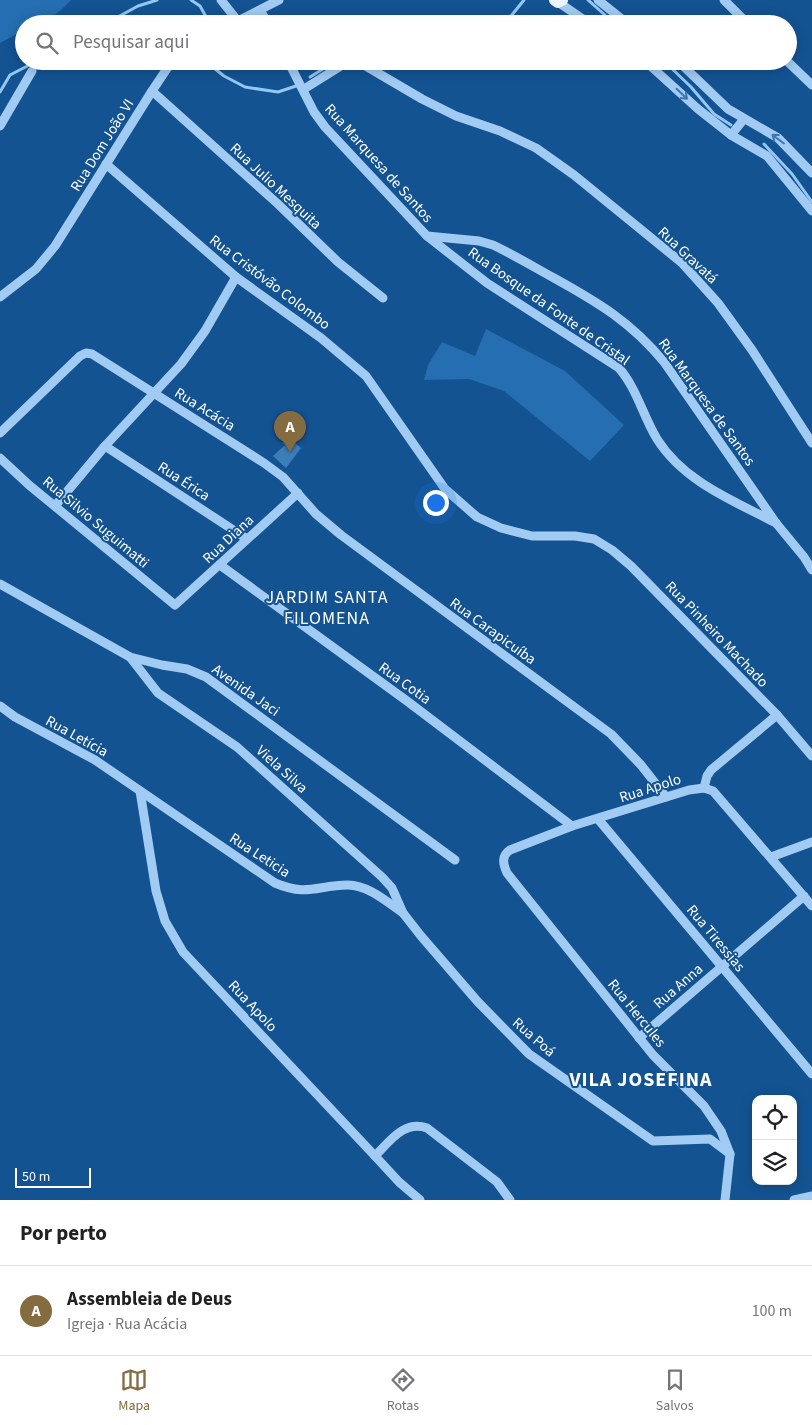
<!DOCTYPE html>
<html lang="pt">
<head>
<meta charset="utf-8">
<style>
  body { margin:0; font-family:"Source Sans 3",sans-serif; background:#f2f2f2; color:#202124 }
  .controls { position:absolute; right:15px; bottom:15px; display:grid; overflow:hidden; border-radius:10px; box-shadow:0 2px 12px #0003 }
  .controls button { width:45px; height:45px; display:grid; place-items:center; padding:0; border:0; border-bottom:1px solid #e0e0e0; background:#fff; color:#202124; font:25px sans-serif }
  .scale { position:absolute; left:15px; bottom:12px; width:76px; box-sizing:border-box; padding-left:5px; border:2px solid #fff; border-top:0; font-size:14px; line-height:18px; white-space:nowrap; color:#fff; -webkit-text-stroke:4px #135392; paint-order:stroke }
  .you { position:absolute; left:435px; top:502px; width:18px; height:18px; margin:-12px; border:4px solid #fff; border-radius:50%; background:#1a73e8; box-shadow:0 0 0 8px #1a73e833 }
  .badge { display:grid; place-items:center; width:32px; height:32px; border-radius:50%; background:#846c40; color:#fff; font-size:16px; font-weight:700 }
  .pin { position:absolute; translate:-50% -41px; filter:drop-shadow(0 1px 2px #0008) }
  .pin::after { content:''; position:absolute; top:26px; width:18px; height:15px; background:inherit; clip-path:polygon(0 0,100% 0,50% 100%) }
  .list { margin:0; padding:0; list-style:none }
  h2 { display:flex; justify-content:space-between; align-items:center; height:65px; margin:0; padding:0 20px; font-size:21px }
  h2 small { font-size:16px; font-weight:400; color:#757577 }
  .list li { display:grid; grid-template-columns:32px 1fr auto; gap:15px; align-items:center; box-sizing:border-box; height:90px; padding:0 20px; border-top:1px solid #e0e0e0 }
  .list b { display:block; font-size:19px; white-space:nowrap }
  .list p { margin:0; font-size:16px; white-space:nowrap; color:#757577 }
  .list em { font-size:16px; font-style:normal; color:#757577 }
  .icon { flex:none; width:28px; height:28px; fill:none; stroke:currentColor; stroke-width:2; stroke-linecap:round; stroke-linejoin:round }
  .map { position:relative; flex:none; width:812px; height:1200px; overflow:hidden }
  .search { position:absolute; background:#fff; box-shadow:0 2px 12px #0003; left:15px; right:15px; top:15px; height:55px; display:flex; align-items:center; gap:12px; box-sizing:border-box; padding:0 18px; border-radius:28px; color:#757577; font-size:19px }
  .sheet { height:155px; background:#fff }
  nav { display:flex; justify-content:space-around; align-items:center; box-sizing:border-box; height:70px; border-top:1px solid #e0e0e0; background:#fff; font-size:14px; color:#757577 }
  nav a { display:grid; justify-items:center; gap:2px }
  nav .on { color:#846c40 }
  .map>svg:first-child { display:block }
  .green { fill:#256eb1 }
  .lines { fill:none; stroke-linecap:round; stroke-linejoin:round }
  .stream { stroke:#93c7f5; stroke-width:3 }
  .building { fill:#3c7dba }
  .minor { stroke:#a1cbf2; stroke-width:9 }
  .major { stroke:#ecf4ff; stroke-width:12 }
  .oneway { stroke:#3e77af }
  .labels { text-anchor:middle; stroke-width:4; stroke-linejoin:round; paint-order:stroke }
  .street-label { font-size:15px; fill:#fff; stroke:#135392 }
  .quarter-label { font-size:18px; letter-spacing:1px; fill:#fff; stroke:#135392 }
  .district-label { font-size:20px; font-weight:bold; letter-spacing:1px; fill:#fff; stroke:#135392 }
</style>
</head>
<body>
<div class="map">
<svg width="812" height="1200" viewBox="0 0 812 1200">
  <rect width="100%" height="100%" fill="#135392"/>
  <g class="green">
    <path d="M0,0H71C57,15 45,24 24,24V30L0,43Z"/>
    <path d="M486,329L565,371L624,425L590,461L504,391L469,379L424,380L428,365L442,342L475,356Z"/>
  </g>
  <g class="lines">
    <g class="stream">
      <path d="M191,0L200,6L209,22"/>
      <path d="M588,0L615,24"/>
      <path d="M105,24L138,6L157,0"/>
      <path d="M479,24L511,16L524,0"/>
      <path d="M209,61V64L224,76L245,87L278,92L296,86"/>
      <path d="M664,61L691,87L714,114L731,125"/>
      <path d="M310,77L336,61"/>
      <path d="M0,92L10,75L37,61"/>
      <path d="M764,144L792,174L812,202"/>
    </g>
  </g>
  <path class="building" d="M288,437L301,448L286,468L273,456L285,445L282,443Z"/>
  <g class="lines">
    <g class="minor">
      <path d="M221,0L237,20"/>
      <path d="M598,0L628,24"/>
      <path d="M724,0L748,24"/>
      <path d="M558,2L590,24"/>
      <path d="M260,10L268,24"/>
      <path d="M232,24L279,0"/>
      <path d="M288,61L314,112L325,127L427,236L487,283L619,368C637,389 643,416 657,439C684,482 734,501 776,523"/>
      <path d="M352,61L359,62L422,99L456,116L500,131L536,148L574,175L682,263L718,303L752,350L812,443"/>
      <path d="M645,61L698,109L731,135L767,156L812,211"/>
      <path d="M678,61L728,109L778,138L812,173"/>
      <path d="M787,61L812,85"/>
      <path d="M304,89L344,64L351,61"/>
      <path d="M152,91L278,204L338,262L383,298"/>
      <path d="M0,126L32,71"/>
      <path d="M731,135L744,119"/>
      <path d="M106,164L236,277L321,338L366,376L445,489L477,517L501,528L532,536H575L594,539L612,550L631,566L777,715L812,756"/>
      <path d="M427,236L479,241L493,245C514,255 534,267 554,278C599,303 631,322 664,362L776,523L804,557L812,570"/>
      <path d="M0,297L36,269L55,246L152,91L168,67L174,61"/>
      <path d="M0,433L80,356L86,353L92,354L264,463L283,477L316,514L341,535L611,734L641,765L666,797"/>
      <path d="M105,446L247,539"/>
      <path d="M0,458L29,485L175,605L298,493"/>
      <path d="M55,506L105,446L181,364L205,331L236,277"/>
      <path d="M220,565L407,701L572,826"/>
      <path d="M0,584L130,657L162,665L187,669L206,677L455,860"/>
      <path d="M130,657L158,693L237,747L382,877L392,888L403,913L421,936L478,1002L529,1054L653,1141L710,1139L730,1154"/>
      <path d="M0,706L15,717L95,760L275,883C308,897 317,885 348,885C368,885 387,902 403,913"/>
      <path d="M704,788L707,776L711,770L777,715"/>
      <path d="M140,791L156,891L165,921L183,952L375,1156L399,1182L420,1200"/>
      <path d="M598,819L812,1074"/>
      <path d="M771,857L812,842"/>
      <path d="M639,1038L804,896"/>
      <path d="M375,1156C390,1141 404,1120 427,1128L497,1182L510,1200"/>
      <path d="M725,1200L730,1154L721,1131L704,1106L653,1055L507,873C503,864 501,856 510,850L572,826L689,790L704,788L713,791L812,906"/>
      <path d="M794,1200L812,1196"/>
    </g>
    <path class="major" d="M555,0L558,2L562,0"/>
  </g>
  <defs><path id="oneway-shaft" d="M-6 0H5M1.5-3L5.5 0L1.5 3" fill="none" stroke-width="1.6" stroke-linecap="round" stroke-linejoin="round" transform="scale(1.25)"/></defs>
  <g class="oneway">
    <use href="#oneway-shaft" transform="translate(682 94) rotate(44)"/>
    <use href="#oneway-shaft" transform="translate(778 139) rotate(-143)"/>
  </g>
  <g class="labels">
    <g class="street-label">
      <text transform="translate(102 145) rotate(-58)" y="5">Rua Dom João VI</text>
      <text transform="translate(379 163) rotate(48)" y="5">Rua Marquesa de Santos</text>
      <text transform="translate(276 186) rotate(43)" y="5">Rua Julio Mesquita</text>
      <text transform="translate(688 255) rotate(43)" y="5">Rua Gravatá</text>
      <text transform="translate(270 282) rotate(37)" y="5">Rua Cristóvão Colombo</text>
      <text transform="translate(549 306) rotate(35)" y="5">Rua Bosque da Fonte de Cristal</text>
      <text transform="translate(707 402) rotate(54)" y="5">Rua Marquesa de Santos</text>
      <text transform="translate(205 409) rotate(32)" y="5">Rua Acácia</text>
      <text transform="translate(184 481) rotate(33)" y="5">Rua Érica</text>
      <text transform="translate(96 522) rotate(40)" y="5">Rua Silvio Suguimatti</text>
      <text transform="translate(228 539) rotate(-43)" y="5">Rua Diana</text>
      <text transform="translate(493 631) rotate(36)" y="5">Rua Carapicuíba</text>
      <text transform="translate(717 634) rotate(46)" y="5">Rua Pinheiro Machado</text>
      <text transform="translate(405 683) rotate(36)" y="5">Rua Cotia</text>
      <text transform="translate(246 690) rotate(35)" y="5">Avenida Jaci</text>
      <text transform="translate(77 736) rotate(29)" y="5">Rua Letícia</text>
      <text transform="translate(282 769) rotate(42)" y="5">Viela Silva</text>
      <text transform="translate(650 788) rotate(-18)" y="5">Rua Apolo</text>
      <text transform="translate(260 855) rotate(33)" y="5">Rua Leticia</text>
      <text transform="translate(716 938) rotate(50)" y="5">Rua Tiressias</text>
      <text transform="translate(678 986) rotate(-41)" y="5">Rua Anna</text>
      <text transform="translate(253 1006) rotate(47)" y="5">Rua Apolo</text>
      <text transform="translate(637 1013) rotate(51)" y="5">Rua Hercules</text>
      <text transform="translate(534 1037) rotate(41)" y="5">Rua Poá</text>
    </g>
    <g class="quarter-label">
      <text x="327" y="603">JARDIM SANTA<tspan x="327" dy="21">FILOMENA</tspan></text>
    </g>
    <g class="district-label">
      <text x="641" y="1086">VILA JOSEFINA</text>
    </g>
  </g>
</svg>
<div class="controls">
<button><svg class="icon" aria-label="locate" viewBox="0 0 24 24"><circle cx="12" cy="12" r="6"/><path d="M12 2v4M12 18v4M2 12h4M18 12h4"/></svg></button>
<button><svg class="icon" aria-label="layers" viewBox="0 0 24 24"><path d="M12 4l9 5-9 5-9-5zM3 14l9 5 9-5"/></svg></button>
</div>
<div class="scale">50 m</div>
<div class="you"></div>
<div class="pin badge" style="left:290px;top:452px">A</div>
<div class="search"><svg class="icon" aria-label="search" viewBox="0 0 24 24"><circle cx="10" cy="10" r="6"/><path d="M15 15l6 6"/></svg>Pesquisar aqui</div>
</div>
<section class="sheet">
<h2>Por perto<small></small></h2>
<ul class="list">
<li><span class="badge">A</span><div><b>Assembleia de Deus</b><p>Igreja · Rua Acácia</p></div><em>100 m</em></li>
</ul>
</section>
<nav>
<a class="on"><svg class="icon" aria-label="map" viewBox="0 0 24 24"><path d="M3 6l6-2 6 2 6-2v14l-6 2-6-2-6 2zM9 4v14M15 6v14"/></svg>Mapa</a>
<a><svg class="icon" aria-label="directions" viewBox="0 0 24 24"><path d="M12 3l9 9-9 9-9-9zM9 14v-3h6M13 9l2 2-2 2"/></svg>Rotas</a>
<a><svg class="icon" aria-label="saved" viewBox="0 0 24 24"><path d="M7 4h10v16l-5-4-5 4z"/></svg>Salvos</a>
</nav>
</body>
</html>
